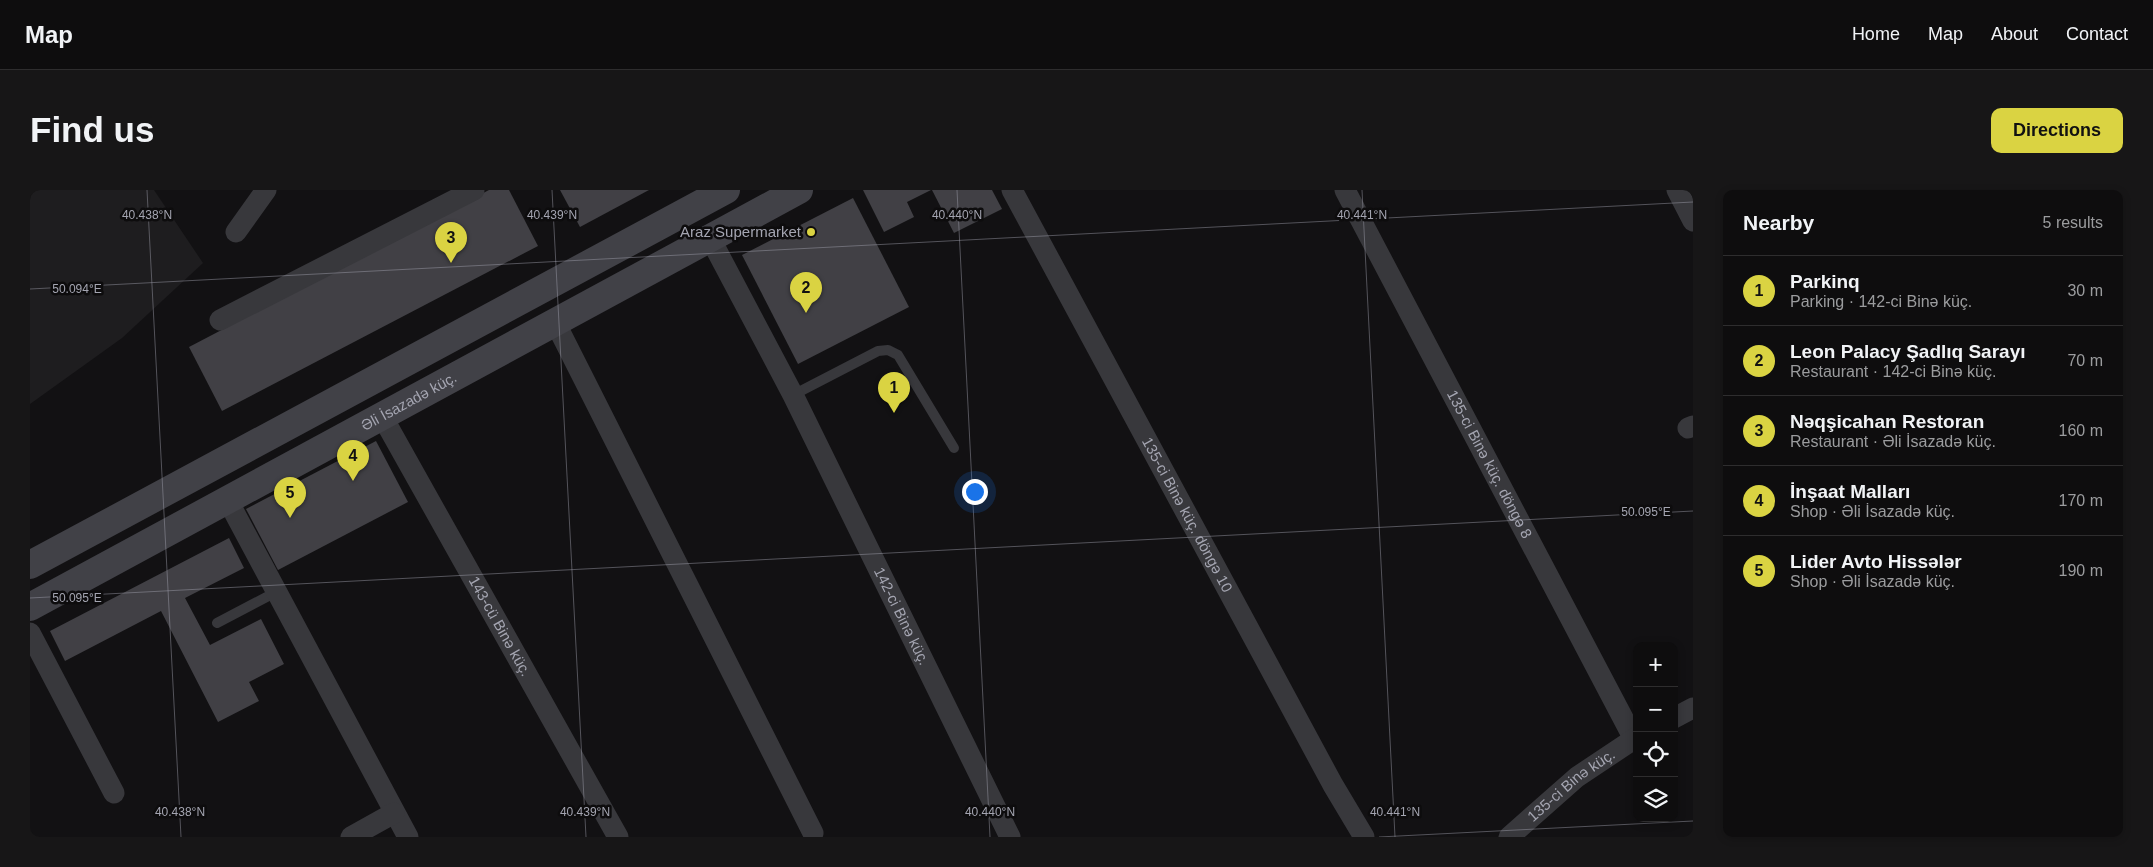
<!DOCTYPE html>
<html lang="en">
<head>
<meta charset="utf-8">
<style>
  body { margin:0; font-family:Helvetica,sans-serif; background:#171617; color:#f1f3f6 }
  .controls { position:absolute; right:15px; bottom:15px; display:grid; overflow:hidden; border-radius:10px; box-shadow:0 2px 8px #0003 }
  .controls button { width:45px; height:45px; display:grid; place-items:center; padding:0; border:0; border-bottom:1px solid #2e2d2e; background:#0e0d0e; color:#f1f3f6; font:25px sans-serif }
  .you { position:absolute; left:944px; top:301px; width:18px; height:18px; margin:-12px; border:4px solid #fff; border-radius:50%; background:#1a73e8; box-shadow:0 0 0 8px #1a73e833 }
  .badge { display:grid; place-items:center; width:32px; height:32px; border-radius:50%; background:#dad342; color:#111; font-size:16px; font-weight:700 }
  .pin { position:absolute; translate:-50% -41px; filter:drop-shadow(0 1px 2px #0008) }
  .pin::after { content:''; position:absolute; top:26px; width:18px; height:15px; background:inherit; clip-path:polygon(0 0,100% 0,50% 100%) }
  .list { margin:0; padding:0; list-style:none }
  h2 { display:flex; justify-content:space-between; align-items:center; height:65px; margin:0; padding:0 20px; font-size:21px }
  h2 small { font-size:16px; font-weight:400; color:#9b9c9e }
  .list li { display:grid; grid-template-columns:32px 1fr auto; gap:15px; align-items:center; box-sizing:border-box; height:70px; padding:0 20px; border-top:1px solid #2e2d2e }
  .list b { display:block; font-size:19px; white-space:nowrap }
  .list p { margin:0; font-size:16px; white-space:nowrap; color:#9b9c9e }
  .list em { font-size:16px; font-style:normal; color:#9b9c9e }
  .icon { flex:none; width:28px; height:28px; fill:none; stroke:currentColor; stroke-width:2; stroke-linecap:round; stroke-linejoin:round }
  .map { position:relative; flex:none; width:1663px; height:647px; overflow:hidden; border-radius:10px }
  header { display:flex; align-items:center; gap:30px; box-sizing:border-box; height:70px; padding:0 25px; background:#0e0d0e; border-bottom:1px solid #2e2d2e }
  header strong { font-size:24px }
  nav { display:flex; gap:28px; margin-inline-start:auto; font-size:18px }
  .intro { display:flex; align-items:center; justify-content:space-between; box-sizing:border-box; height:120px; padding:0 30px }
  h1 { margin:0; font-size:35px }
  .button { padding:12px 22px; border-radius:10px; background:#dad342; color:#111; font-size:18px; font-weight:700 }
  main { display:flex; gap:30px; padding:0 30px }
  aside { flex:1; background:#0e0d0e; border-radius:10px; box-shadow:0 2px 8px #0003 }
  .map>svg:first-child { display:block }
  .built { fill:#1e1d1f }
  .building { fill:#414045 }
  .lines { fill:none; stroke-linecap:round; stroke-linejoin:round }
  .service { stroke:#38383c; stroke-width:10 }
  .minor { stroke:#38383c; stroke-width:21 }
  .secondary { stroke:#414147; stroke-width:28 }
  .ticks { fill:none; stroke:#a4a5b1; stroke-width:1; stroke-opacity:0.45 }
  .poi-dot { fill:#dad342; stroke:#0d0c0d; stroke-width:2 }
  .labels { text-anchor:middle; stroke-width:5; stroke-linejoin:round; paint-order:stroke }
  .poi-label { font-size:15px; fill:#a4a5b1; stroke:#0d0c0d; text-anchor:end }
  .street-label { font-size:15px; fill:#a4a5b1; stroke:#0d0c0d }
  .ticks-label { font-size:12px; text-anchor:middle; fill:#a4a5b1; stroke:#0d0c0d; stroke-width:5; stroke-linejoin:round; paint-order:stroke }
</style>
</head>
<body>
<header>
<strong>Map</strong>
<nav><a>Home</a><a>Map</a><a>About</a><a>Contact</a></nav>
</header>
<div class="intro"><h1>Find us</h1><a class="button">Directions</a></div>
<main>
<div class="map">
<svg width="1663" height="647" viewBox="0 0 1663 647">
  <rect width="100%" height="100%" fill="#121113"/>
  <path class="built" d="M0,0H124L173,73L92,148L0,214Z"/>
  <g class="building">
    <path d="M459,0H479L508,56L192,221L159,157Z"/>
    <path d="M530,0H619L550,37Z"/>
    <path d="M833,0H901L877,12L884,27L854,42Z"/>
    <path d="M902,0H962L972,19L924,43Z"/>
    <path d="M823,8L879,117L768,174L712,65Z"/>
    <path d="M346,251L378,312L248,380L216,319Z"/>
    <path d="M199,348L214,378L155,408L180,455L231,429L254,474L219,492L229,511L188,532L131,421L35,471L20,441Z"/>
  </g>
  <g class="lines">
    <g class="service">
      <path d="M763,205L848,161L858,160L868,165L924,258"/>
      <path d="M187,433L246,402"/>
    </g>
    <g class="minor">
      <path id="s1" d="M982,0L1303,595L1334,647"/>
      <path id="s2" d="M1315,0L1604,549"/>
      <path d="M1647,0L1663,31"/>
      <path d="M206,42L236,0"/>
      <path id="s3" d="M680,48L763,205L980,647"/>
      <path d="M190,130L444,0"/>
      <path d="M525,132L783,643"/>
      <path id="s4" d="M352,226L588,647"/>
      <path d="M1658,238L1663,236"/>
      <path d="M197,309L378,647"/>
      <path d="M0,443L84,603"/>
      <path d="M1644,528L1663,518"/>
      <path d="M321,647L364,623"/>
      <path id="s5" d="M1479,647L1547,587L1607,547"/>
    </g>
    <g class="secondary">
      <path d="M0,375L696,0"/>
      <path id="s6" d="M0,417L769,0"/>
    </g>
  </g>
  <path class="ticks" d="M117,0L151,647M522,0L556,647M927,0L960,647M1332,0L1365,647M0,99L1663,12M0,408L1663,321M1349,647L1663,631"/>
  <circle class="poi-dot" cx="781" cy="42" r="5"/>
  <g class="labels">
    <g class="poi-label">
      <text x="771" y="47">Araz Supermarket</text>
    </g>
    <g class="street-label">
      <text dy="5" stroke="none"><textPath href="#s6" startOffset="431">Əli İsazadə küç.</textPath></text>
      <text dy="5" stroke="none"><textPath href="#s2" startOffset="310">135-ci Binə küç. döngə 8</textPath></text>
      <text dy="5" stroke="none"><textPath href="#s1" startOffset="369">135-ci Binə küç. döngə 10</textPath></text>
      <text dy="5" stroke="none"><textPath href="#s3" startOffset="424">142-ci Binə küç.</textPath></text>
      <text dy="5" stroke="none"><textPath href="#s4" startOffset="241">143-cü Binə küç.</textPath></text>
      <text dy="5" stroke="none"><textPath href="#s5" startOffset="81">135-ci Binə küç.</textPath></text>
    </g>
  </g>
  <g class="ticks-label">
    <text x="117" y="29">40.438°N</text>
    <text x="522" y="29">40.439°N</text>
    <text x="927" y="29">40.440°N</text>
    <text x="1332" y="29">40.441°N</text>
    <text x="47" y="103">50.094°E</text>
    <text x="1616" y="326">50.095°E</text>
    <text x="47" y="412">50.095°E</text>
    <text x="150" y="626">40.438°N</text>
    <text x="555" y="626">40.439°N</text>
    <text x="960" y="626">40.440°N</text>
    <text x="1365" y="626">40.441°N</text>
  </g>
</svg>
<div class="controls">
<button>+</button>
<button>−</button>
<button><svg class="icon" aria-label="locate" viewBox="0 0 24 24"><circle cx="12" cy="12" r="6"/><path d="M12 2v4M12 18v4M2 12h4M18 12h4"/></svg></button>
<button><svg class="icon" aria-label="layers" viewBox="0 0 24 24"><path d="M12 4l9 5-9 5-9-5zM3 14l9 5 9-5"/></svg></button>
</div>
<div class="you"></div>
<div class="pin badge" style="left:864px;top:223px">1</div>
<div class="pin badge" style="left:776px;top:123px">2</div>
<div class="pin badge" style="left:421px;top:73px">3</div>
<div class="pin badge" style="left:323px;top:291px">4</div>
<div class="pin badge" style="left:260px;top:328px">5</div>
</div>
<aside>
<h2>Nearby<small>5 results</small></h2>
<ul class="list">
<li><span class="badge">1</span><div><b>Parkinq</b><p>Parking · 142-ci Binə küç.</p></div><em>30 m</em></li>
<li><span class="badge">2</span><div><b>Leon Palaсу Şadlıq Sarayı</b><p>Restaurant · 142-ci Binə küç.</p></div><em>70 m</em></li>
<li><span class="badge">3</span><div><b>Nəqşicahan Restoran</b><p>Restaurant · Əli İsazadə küç.</p></div><em>160 m</em></li>
<li><span class="badge">4</span><div><b>İnşaat Malları</b><p>Shop · Əli İsazadə küç.</p></div><em>170 m</em></li>
<li><span class="badge">5</span><div><b>Lider Avto Hissələr</b><p>Shop · Əli İsazadə küç.</p></div><em>190 m</em></li>
</ul>
</aside>
</main>
</body>
</html>
